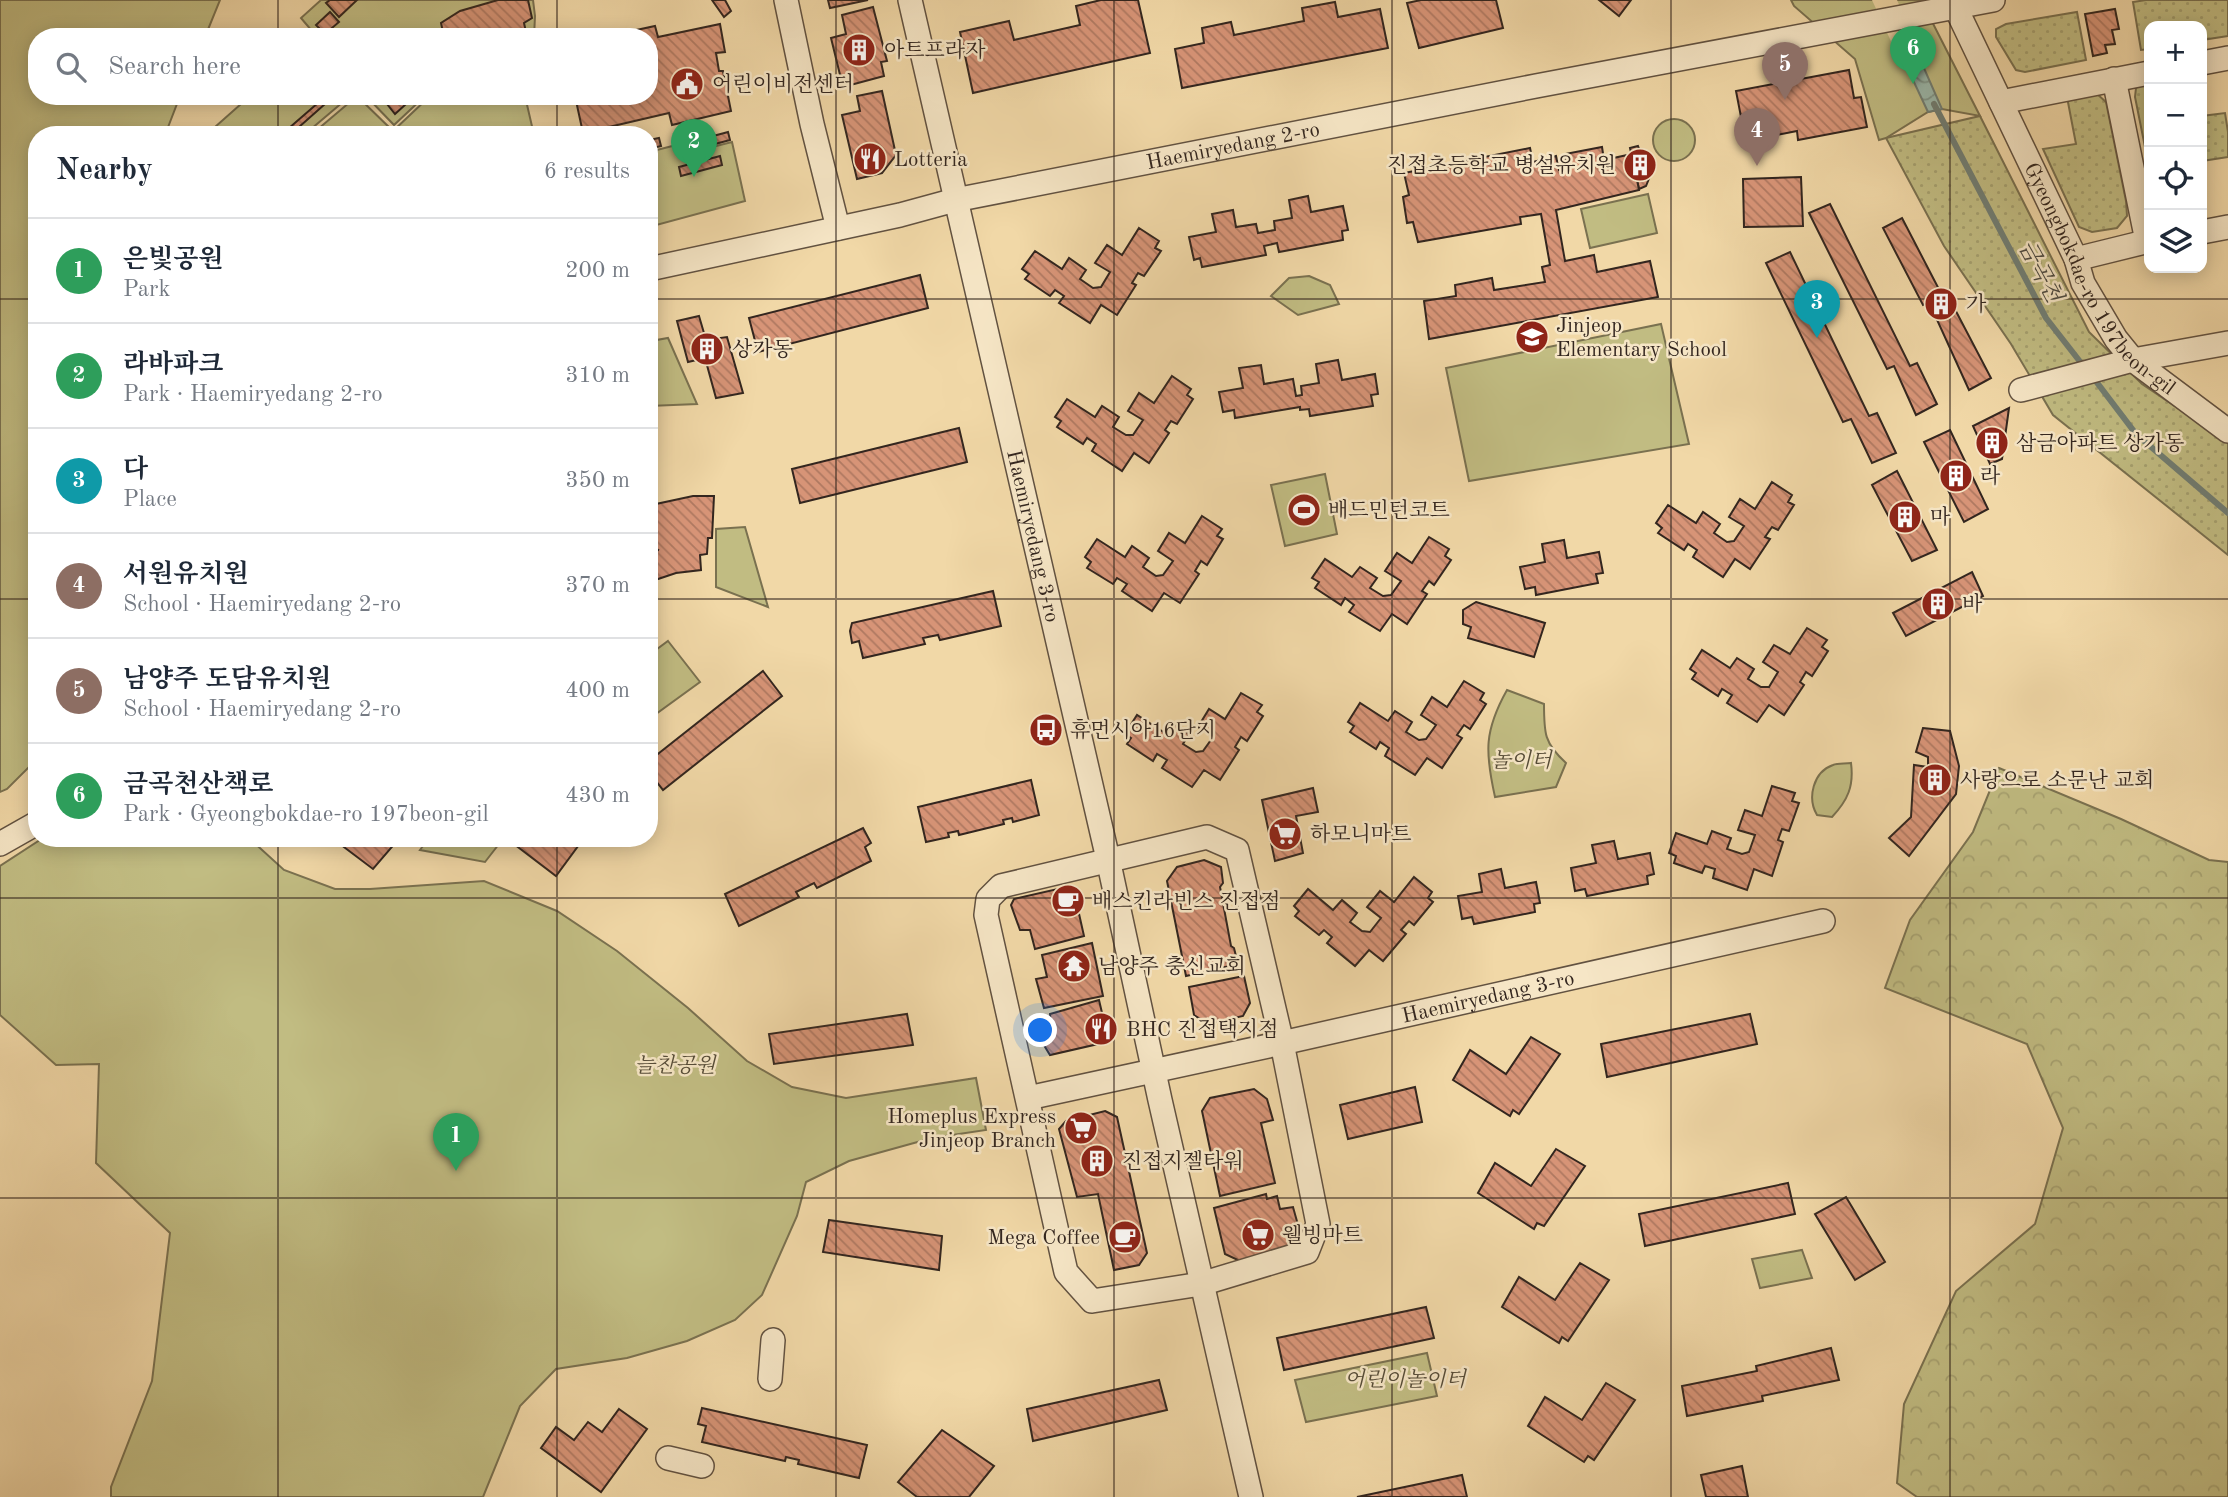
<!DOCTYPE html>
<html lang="en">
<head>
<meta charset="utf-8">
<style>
  body { margin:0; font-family:"Old Standard TT","Noto Serif KR",serif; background:#f2f2f3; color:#1f2937 }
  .controls { position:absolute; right:21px; top:21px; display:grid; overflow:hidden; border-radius:14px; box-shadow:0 4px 18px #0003 }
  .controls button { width:63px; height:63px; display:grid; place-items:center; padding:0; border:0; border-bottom:2px solid #e0e1e3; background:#fff; color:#1f2937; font:35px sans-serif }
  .you { position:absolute; left:1041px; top:1031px; width:24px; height:24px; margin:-18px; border:5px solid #fff; border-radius:50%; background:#1a73e8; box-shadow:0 0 0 10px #1a73e833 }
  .badge { display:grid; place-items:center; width:46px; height:46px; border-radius:50%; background:#8f2418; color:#fff; font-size:23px; font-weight:700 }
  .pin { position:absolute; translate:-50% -58px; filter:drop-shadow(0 2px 4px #0008) }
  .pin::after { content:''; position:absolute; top:37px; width:24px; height:21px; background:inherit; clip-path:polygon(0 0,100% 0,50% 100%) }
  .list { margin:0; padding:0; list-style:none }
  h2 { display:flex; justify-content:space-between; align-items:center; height:91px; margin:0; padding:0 28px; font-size:30px }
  h2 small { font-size:23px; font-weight:400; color:#747a83 }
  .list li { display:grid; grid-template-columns:46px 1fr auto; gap:21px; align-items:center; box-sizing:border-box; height:105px; padding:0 28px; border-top:2px solid #e0e1e3 }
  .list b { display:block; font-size:26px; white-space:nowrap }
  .list p { margin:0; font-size:23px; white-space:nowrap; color:#747a83 }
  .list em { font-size:23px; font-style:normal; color:#747a83 }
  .icon { flex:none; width:38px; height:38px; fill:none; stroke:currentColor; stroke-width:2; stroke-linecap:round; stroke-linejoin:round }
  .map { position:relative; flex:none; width:2228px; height:1497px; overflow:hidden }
  .search { position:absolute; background:#fff; box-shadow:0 4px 18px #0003; left:28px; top:28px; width:630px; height:77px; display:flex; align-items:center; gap:18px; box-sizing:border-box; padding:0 24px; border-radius:28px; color:#747a83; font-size:26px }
  .panel { position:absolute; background:#fff; box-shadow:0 4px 18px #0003; left:28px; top:126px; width:630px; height:721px; border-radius:28px }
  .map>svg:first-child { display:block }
  .grass { fill:url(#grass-dots); stroke:#7a7150; stroke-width:2 }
  .forest { fill:url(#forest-crowns); stroke:#7a7150; stroke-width:2 }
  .green { fill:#c1bc82; stroke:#7a7150; stroke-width:2 }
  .water { fill:url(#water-waves); stroke:#717e74; stroke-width:2 }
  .pier { fill:#f1d8a7 }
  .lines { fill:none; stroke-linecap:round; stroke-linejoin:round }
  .stream { stroke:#717e74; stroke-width:6 }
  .building { fill:url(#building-back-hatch); stroke:#33261f; stroke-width:2 }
  .minor-casing { stroke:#625241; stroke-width:26 }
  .minor { stroke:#f6e6c6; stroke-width:23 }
  .grid { fill:none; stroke:#33261f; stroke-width:2; stroke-opacity:0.55 }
  .labels { text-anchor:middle; stroke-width:5; stroke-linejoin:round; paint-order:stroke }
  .poi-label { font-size:21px; fill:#33261f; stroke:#f6e6c6; text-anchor:start }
  .street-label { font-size:21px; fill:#33261f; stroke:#f6e6c6 }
  .park-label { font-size:21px; font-style:italic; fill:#564c38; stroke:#f6e6c6 }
  .water-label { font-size:23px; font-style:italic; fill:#4d4b42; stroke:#f6e6c6 }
</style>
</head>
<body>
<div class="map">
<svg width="2228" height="1497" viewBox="0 0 2228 1497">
  <defs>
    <pattern id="grass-dots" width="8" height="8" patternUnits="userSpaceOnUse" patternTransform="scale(1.75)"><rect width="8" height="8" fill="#c1bc82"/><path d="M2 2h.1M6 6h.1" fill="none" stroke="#a6a170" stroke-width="1.8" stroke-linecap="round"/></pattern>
    <pattern id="forest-crowns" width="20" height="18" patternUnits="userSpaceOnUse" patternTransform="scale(1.75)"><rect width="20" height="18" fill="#c1bc82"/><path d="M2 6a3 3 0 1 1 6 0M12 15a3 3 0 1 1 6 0" fill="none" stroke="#a6a170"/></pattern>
    <pattern id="water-waves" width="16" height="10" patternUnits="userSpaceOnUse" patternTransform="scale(1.75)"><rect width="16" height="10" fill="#9bb9ac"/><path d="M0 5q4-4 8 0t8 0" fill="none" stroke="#7f968b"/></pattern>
    <pattern id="building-back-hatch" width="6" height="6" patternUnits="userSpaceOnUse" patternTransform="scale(1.75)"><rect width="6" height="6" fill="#d79477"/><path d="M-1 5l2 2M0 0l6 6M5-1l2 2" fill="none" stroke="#af7961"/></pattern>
  </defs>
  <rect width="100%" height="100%" fill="#f1d8a7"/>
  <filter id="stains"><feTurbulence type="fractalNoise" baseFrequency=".00286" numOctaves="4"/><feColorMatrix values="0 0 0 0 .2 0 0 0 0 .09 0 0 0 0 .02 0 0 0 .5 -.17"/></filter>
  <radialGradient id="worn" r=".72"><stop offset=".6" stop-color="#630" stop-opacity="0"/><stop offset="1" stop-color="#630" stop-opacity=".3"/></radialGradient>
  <g class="grass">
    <path d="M2146,0H2228V36L2202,40V26H2149V49L2141,50L2133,2Z"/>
    <path d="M2077,12L2086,60L2025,72L2016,70L1996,37V29L2006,24Z"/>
    <path d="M2149,78V167L2135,97L2136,88Z"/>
    <path d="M2096,93L2106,102L2126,201L2127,216L2117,228L2092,232L2079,227L2043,149L2076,144L2067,97Z"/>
    <path d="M2225,113L2228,132V157L2202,161V116Z"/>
    <path d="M1980,116L2089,332L2142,384L2228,442V555L2053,415L2011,344L1944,246L1886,138Z"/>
  </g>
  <path class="forest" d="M1999,768L2121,819L2209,860L2228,862V1497H1917L1897,1483L1904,1404L1956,1291L2035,1224L2063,1128L2027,1044L1885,988L1910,920L1973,832Z"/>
  <g class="green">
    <path d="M0,0H220L205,37H37V96H180L165,135H37V759L7,789L0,792Z"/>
    <path d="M321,0H533L535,16L534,37H317L301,18Z"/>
    <path d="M1791,0H1921L1980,116L1942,109L1928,112L1886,138L1879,140L1855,59L1794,6Z"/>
    <path d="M250,96H350L304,135H206Z"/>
    <path d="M357,96L393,131L430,96H525L534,135H311Z"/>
    <path d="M366,96H425L394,125Z"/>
    <circle cx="1674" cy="140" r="21"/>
    <path d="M732,142L745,201L649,227V152L684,143L688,153Z"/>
    <path d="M1648,194L1657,233L1590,248L1581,209Z"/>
    <path d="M1309,276L1330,285L1339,304L1298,315L1271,296L1289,278Z"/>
    <path d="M1661,324L1689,444L1469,481L1446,368Z"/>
    <path d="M668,338L697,404L649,406V361L657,340Z"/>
    <path d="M1325,474L1337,534L1285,546L1271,485Z"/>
    <path d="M745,527L768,607L716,587V529Z"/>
    <path d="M668,641L700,682L649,719V655Z"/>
    <path d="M1507,690L1544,704C1544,733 1544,743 1566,763L1556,787L1495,797C1485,752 1484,731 1507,690Z"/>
    <path d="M1851,763C1854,786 1848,800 1832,817L1817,815C1807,798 1813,772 1833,765C1838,763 1845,764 1851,763Z"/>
    <path d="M43,838H249L284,870L335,889H370L484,881L557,911L617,951L688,1008L747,1061L792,1087L846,1098L976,1078L986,1130L932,1138L849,1161L806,1182L797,1216L762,1295L735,1320L687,1341L627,1358L556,1369L520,1406L483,1497H111V1487L152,1381L170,1233L96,1163L99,1064L56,1065L0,1015V866Z"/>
    <path d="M429,838H492L499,844L485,862L420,850Z"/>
    <path d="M1802,1250L1812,1278L1760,1288L1752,1259Z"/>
    <path d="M1427,1353L1437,1396L1306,1422L1295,1380Z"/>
  </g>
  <path class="water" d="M1894,0L1942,109L1928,112L1898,48Z"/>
  <path class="pier" d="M1872,0H1897L1918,47L1895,50Z"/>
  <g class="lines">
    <g class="stream">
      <path d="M1934,104L2046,318L2085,368"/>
      <path d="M2092,376L2136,434L2228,513"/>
    </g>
  </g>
  <g class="building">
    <path d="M330,0H357L339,17L326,3Z"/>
    <path d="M498,0H528L532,18L524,23L527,37H444L441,23L460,11Z"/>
    <path d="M712,0H725L731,11L724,17Z"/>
    <path d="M828,0H868L830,8Z"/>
    <path d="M1101,0H1138L1150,53L973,93L960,32L1009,21L1014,40L1080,25L1076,6Z"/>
    <path d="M1421,0H1496L1503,28L1419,48L1407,3Z"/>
    <path d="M1599,0H1631L1619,16Z"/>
    <path d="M1335,2L1338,17L1380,9L1388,48L1182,88L1175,49L1204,43L1202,28L1231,22L1234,35L1304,21L1302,8Z"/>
    <path d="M873,7L887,61L881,62L884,76L843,87L831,38L846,34L842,15Z"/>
    <path d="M2115,9L2119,29L2112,30L2115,44L2105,45L2107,53L2093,56L2085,14Z"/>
    <path d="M330,12L339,22L325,34L316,25Z"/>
    <path d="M720,24L725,52L716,53L719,71H723L731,111L672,125L669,113L583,133L575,96H649V37H604L655,26L658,37Z"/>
    <path d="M1849,70L1854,98L1861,97L1867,127L1798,140L1797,131L1771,136L1768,117L1742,122L1736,91Z"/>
    <path d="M882,91L896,155L882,173L857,179L842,115L860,111L857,96Z"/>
    <path d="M326,96H334L290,135H281Z"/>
    <path d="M397,96L405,105L395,114L387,104Z"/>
    <path d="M728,132L730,140L689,151L687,143Z"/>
    <path d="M659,138L661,146L649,149V140Z"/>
    <path d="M1638,146L1650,176L1646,186L1639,189L1630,148Z"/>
    <path d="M1602,147L1604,160L1632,154L1639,190L1556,210L1565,261L1594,255L1597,272L1650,261L1658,297L1429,339L1424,301L1456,296L1455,285L1492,278L1494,290L1545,282L1542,267L1550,265L1541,214L1520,217L1521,224L1418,242L1413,222L1407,223L1403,197L1409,195L1404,173L1530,148L1533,162L1556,156L1559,170L1566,168L1565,154Z"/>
    <path d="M720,156L722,165L681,176L679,167Z"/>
    <path d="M1801,177L1803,226L1744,227L1743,179Z"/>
    <path d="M1308,196L1311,212L1343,206L1348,230L1342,231L1343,240L1279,252L1277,243L1264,246L1266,255L1202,267L1200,258L1194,260L1189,237L1216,232L1212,214L1233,210L1236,227L1256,224L1258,233L1275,230L1274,221L1292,218L1289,200Z"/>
    <path d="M1830,204L1910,366L1917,363L1937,404L1916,415L1894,366L1887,369L1809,213Z"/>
    <path d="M1902,218L1944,299L1949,298L1991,378L1969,390L1929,302L1923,305L1883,228Z"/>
    <path d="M1139,228L1159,241L1155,248L1161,251L1144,276L1138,273L1132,283L1136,285L1117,315L1101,305L1090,323L1059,303L1064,296L1055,290L1050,296L1025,279L1029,274L1022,269L1035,251L1062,269L1069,258L1086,270L1080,279L1093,288L1101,287L1110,272L1095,263L1107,245L1122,255Z"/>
    <path d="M1790,252L1869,416L1877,413L1896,453L1872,463L1851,419L1843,422L1766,263Z"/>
    <path d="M920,275L928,308L758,352L749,318Z"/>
    <path d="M699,316L706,340L727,337L743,393L716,398L705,358L688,362L677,321Z"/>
    <path d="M1338,360L1342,380L1375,374L1378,394L1371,395L1373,406L1310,416L1309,409L1300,410V407L1235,418L1234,410L1223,412L1219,392L1243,388L1239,368L1261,365L1264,384L1293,379L1296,396L1302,395L1301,386L1319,383L1316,364Z"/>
    <path d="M1172,376L1191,389L1187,395L1193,399L1177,424L1171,421L1165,430L1169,433L1149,463L1134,453L1122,471L1092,451L1096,444L1087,438L1083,444L1057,427L1061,421L1055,417L1067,399L1095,417L1102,406L1119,417L1113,427L1126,435H1133L1143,420L1128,411L1139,393L1154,403Z"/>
    <path d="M2009,408L2002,459L1990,464L1973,426Z"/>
    <path d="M959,428L967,462L800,503L792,469Z"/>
    <path d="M1950,430L1988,509L1964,522L1924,442Z"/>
    <path d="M1897,471L1937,550L1912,561L1872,485Z"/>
    <path d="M1772,482L1792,495L1788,502L1794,505L1778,530L1772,527L1765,537L1770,539L1750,569L1735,559L1723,577L1693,557L1697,550L1688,544L1684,550L1658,533L1662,528L1656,523L1668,505L1696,523L1703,512L1720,524L1714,533L1727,542L1734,541L1744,526L1729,517L1740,499L1755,509Z"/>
    <path d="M693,496H714L712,538H708L707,554L700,555L701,570L676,573L649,582V561L658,550L649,543V509L656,504Z"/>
    <path d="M1202,516L1222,529L1217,536L1223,539L1207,565L1201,561L1195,571L1199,574L1180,603L1164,593L1152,611L1122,591L1127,584L1117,578L1113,584L1087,568L1091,562L1085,557L1097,539L1125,557L1132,546L1149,558L1143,567L1156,576L1163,575L1173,561L1158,551L1169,533L1185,543Z"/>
    <path d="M1429,537L1449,549L1445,556L1451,560L1434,585L1429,581L1422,591L1427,594L1407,624L1392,614L1380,631L1349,612L1354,605L1345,598L1341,605L1315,588L1319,582L1312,578L1325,559L1352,577L1360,567L1377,578L1370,588L1383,596L1391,595L1401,581L1385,571L1397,553L1412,563Z"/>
    <path d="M1564,540L1567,558L1599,552L1603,573L1596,574L1598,583L1536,595L1535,587L1525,589L1520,567L1545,562L1542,544Z"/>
    <path d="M649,543L658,550L649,561Z"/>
    <path d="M1972,572L1983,596L1906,636L1893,613Z"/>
    <path d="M993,591L1001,626L940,640L938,635L923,638L925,644L863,658L859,641L852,643L850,631L852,623Z"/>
    <path d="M1476,602L1545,623L1534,657L1468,638L1471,627L1463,624V610Z"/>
    <path d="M1807,628L1827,640L1822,647L1828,651L1812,676L1806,672L1800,682L1804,685L1784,715L1769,705L1757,722L1727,703L1732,695L1722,689L1718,696L1692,679L1696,673L1690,669L1702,650L1730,668L1737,658L1754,669L1748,679L1761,687H1769L1778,672L1763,662L1774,645L1790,654Z"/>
    <path d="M763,671L782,696L663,790L649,772V761Z"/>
    <path d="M1464,681L1484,693L1480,700L1486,704L1470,729L1464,725L1457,735L1462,738L1442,768L1427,758L1415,775L1385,756L1389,748L1380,742L1376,749L1350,732L1354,726L1348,722L1360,703L1388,721L1395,711L1412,722L1406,732L1419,740L1426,739L1436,725L1421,715L1432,697L1447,707Z"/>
    <path d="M1241,693L1262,705L1257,712L1263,716L1247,741L1241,737L1235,747L1239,750L1220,780L1204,770L1192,787L1162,768L1167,760L1157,754L1153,761L1127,744L1131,738L1125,734L1137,715L1165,733L1172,723L1189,734L1183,744L1196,752L1203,751L1213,737L1198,727L1209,709L1225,719Z"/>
    <path d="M1923,728L1950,731L1959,766L1956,794L1909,856L1889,838L1911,817L1914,765L1928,767V757L1916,752Z"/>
    <path d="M1031,780L1039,815L1013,822L1012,818L1003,820L1004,824L959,835L958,831L948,833L949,837L926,842L918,807Z"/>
    <path d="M1772,786L1795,793L1792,801L1799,803L1789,831L1782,829L1778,840L1783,842L1772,876L1754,869L1747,890L1713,878L1715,869L1705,866L1702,873L1674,863L1676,856L1669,853L1676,833L1707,844L1712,831L1731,838L1727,849L1742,854L1749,852L1755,835L1738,830L1745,810L1762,816Z"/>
    <path d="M1313,788L1318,812L1296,816L1303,853L1275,861L1262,800Z"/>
    <path d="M863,828L871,843L865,847L871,861L817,888L814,883L796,892L799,897L739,926L725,894Z"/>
    <path d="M332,838H405L400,845L396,842L373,869Z"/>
    <path d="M506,838H584L556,876Z"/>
    <path d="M1614,841L1618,859L1650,853L1654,874L1647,876L1648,884L1587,896L1585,889L1575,891L1571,868L1596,863L1592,845Z"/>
    <path d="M1204,860L1221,867L1223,883L1220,887L1231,946L1234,948L1238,964L1186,976L1167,881L1177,867Z"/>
    <path d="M1501,869L1505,888L1536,882L1540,903L1534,904L1535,912L1474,924L1472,917L1462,919L1458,896L1482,892L1479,874Z"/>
    <path d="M1414,877L1432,892L1428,898L1433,902L1414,925L1409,921L1401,930L1406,934L1383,961L1369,950L1355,966L1327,943L1332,937L1324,930L1319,935L1295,916L1299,911L1294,906L1308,889L1333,910L1342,900L1357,913L1350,922L1362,931L1370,932L1381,918L1367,907L1380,891L1394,902Z"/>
    <path d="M1062,888L1075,896L1084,936L1035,949L1030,930H1020L1011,905L1014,899Z"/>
    <path d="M1092,943L1103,996L1044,1008L1036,979L1047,977L1042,955Z"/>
    <path d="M1244,976L1250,1003L1243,1016L1208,1024L1194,1015L1189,987Z"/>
    <path d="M1099,1000L1106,1030L1098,1044L1050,1055L1042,1042V1025H1051L1050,1014Z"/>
    <path d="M907,1014L913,1045L774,1064L769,1034Z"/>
    <path d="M1750,1014L1757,1044L1607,1077L1601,1044Z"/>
    <path d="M1531,1037L1560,1054L1519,1114L1513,1110L1510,1116L1453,1080L1470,1050L1506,1074Z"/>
    <path d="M1415,1087L1422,1122L1348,1139L1340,1105Z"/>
    <path d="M1254,1089L1267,1099L1273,1120L1261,1123L1275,1183L1220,1196L1202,1111L1210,1098Z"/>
    <path d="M1105,1111L1117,1117L1147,1253L1139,1265L1114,1270L1098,1194L1077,1197L1059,1129L1066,1121Z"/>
    <path d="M1556,1149L1585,1166L1544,1226L1537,1223L1534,1229L1478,1193L1495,1163L1531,1186Z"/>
    <path d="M1788,1183L1795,1214L1645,1246L1639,1214Z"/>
    <path d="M1266,1194L1267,1199L1277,1196L1280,1209L1293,1207L1298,1225L1292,1246L1242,1262L1225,1254L1214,1208Z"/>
    <path d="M1846,1197L1885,1262L1855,1280L1815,1214Z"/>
    <path d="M829,1220L942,1236L939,1270L823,1252Z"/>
    <path d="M1580,1263L1609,1280L1568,1341L1562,1337L1559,1343L1502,1307L1519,1277L1555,1300Z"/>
    <path d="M1426,1307L1434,1338L1284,1370L1277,1338Z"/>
    <path d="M1831,1348L1839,1380L1762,1396L1763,1401L1687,1416L1682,1386L1757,1371L1756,1366Z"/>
    <path d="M1159,1380L1167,1410L1033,1441L1027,1409Z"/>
    <path d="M1606,1383L1635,1400L1594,1460L1588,1456L1584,1462L1528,1426L1545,1397L1582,1420Z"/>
    <path d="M702,1408L867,1445L859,1478L798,1464L799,1460L786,1457L785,1461L702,1442L706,1426L698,1424Z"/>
    <path d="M619,1409L647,1429L601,1492L541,1448L556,1427L574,1440L588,1422L602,1432Z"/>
    <path d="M942,1430L994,1466L969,1497H917L898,1482Z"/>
    <path d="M1742,1466L1748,1497H1706L1701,1475Z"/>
    <path d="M1462,1475L1467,1497H1357Z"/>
  </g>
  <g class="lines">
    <defs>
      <g id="minor">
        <path d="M786,0L812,124L838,228"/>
        <path id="s1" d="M910,0L1108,859L1160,1100L1251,1497"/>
        <path id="s2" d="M1952,0L2076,259L2083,283L2116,339L2133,360L2228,431"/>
        <path d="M2202,63L2228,58"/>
        <path d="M2114,79L2147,241"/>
        <path d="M2001,102L2149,73"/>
        <path d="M2202,232L2228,227"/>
        <path d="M2076,259L2149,241"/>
        <path id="s3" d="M649,269L900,215L955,200L1536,86L1993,0"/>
        <path d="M2021,390L2133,360L2228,343"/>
        <path d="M1207,837L1237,850L1282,1043L1318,1224L1307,1252L1201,1284L1092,1301L1066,1272L986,915L988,899L1001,886Z"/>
        <path d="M0,844L37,823"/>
        <path id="s4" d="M1028,1098L1282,1043L1823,921"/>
        <path d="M770,1379L773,1340"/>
        <path d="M668,1458L702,1466"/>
      </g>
    </defs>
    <use href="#minor" class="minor-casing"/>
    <use href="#minor" class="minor"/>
  </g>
  <path class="grid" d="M278,0V37M557,0V37M836,0V1497M1114,0V1497M1392,0V1497M1671,0V1497M1950,0V1497M278,96V135M557,96V135M0,299H37M649,299H2228M0,599H37M649,599H2228M278,838V1497M557,838V1497M0,898H2228M0,1198H2228"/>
  <defs>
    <symbol id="building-disc" viewBox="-11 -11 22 22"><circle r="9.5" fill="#8f2418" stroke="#f6e6c6"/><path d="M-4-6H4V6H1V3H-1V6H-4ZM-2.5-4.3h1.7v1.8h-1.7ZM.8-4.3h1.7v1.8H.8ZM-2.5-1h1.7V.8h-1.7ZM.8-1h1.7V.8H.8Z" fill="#fff"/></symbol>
    <symbol id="civic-disc" viewBox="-11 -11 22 22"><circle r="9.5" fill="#8f2418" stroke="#f6e6c6"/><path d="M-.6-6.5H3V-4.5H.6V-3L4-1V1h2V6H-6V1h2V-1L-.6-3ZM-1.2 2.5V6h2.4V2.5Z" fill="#fff"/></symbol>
    <symbol id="restaurant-disc" viewBox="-11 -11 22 22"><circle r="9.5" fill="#8f2418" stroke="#f6e6c6"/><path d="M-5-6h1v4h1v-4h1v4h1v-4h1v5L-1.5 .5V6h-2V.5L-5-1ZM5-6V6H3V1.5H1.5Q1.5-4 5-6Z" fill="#fff"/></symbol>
    <symbol id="school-disc" viewBox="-11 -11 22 22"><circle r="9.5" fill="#8f2418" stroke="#f6e6c6"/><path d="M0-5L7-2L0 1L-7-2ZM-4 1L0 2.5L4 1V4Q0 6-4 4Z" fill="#fff"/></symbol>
    <symbol id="stadium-disc" viewBox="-11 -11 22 22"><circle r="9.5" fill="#8f2418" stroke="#f6e6c6"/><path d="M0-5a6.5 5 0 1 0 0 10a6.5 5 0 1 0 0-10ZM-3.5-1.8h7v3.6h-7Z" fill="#fff"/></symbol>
    <symbol id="bus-disc" viewBox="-11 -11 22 22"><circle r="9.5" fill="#8f2418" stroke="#f6e6c6"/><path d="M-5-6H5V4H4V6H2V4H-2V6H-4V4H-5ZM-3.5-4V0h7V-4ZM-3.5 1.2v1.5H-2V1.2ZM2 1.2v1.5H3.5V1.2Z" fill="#fff"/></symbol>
    <symbol id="supermarket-disc" viewBox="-11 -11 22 22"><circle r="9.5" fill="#8f2418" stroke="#f6e6c6"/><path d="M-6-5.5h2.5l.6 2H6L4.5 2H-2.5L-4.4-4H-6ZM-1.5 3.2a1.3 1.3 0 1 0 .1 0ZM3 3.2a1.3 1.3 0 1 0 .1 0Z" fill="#fff"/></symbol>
    <symbol id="cafe-disc" viewBox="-11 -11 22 22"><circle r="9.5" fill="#8f2418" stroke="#f6e6c6"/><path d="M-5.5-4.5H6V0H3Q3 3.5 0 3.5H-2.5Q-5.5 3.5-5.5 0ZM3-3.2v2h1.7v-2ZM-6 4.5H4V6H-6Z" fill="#fff"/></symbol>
    <symbol id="temple-disc" viewBox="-11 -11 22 22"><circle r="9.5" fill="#8f2418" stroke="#f6e6c6"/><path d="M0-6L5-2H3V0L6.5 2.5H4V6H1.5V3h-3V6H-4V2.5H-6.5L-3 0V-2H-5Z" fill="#fff"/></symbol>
  </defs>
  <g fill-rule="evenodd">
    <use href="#building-disc" x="840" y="31" width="38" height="38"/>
    <use href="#civic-disc" x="668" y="65" width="38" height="38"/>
    <use href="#restaurant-disc" x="851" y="140" width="38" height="38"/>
    <use href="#building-disc" x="1621" y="146" width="38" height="38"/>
    <use href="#building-disc" x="1922" y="285" width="38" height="38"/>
    <use href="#school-disc" x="1513" y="318" width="38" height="38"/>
    <use href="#building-disc" x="688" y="330" width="38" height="38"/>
    <use href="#building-disc" x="1973" y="424" width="38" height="38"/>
    <use href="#building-disc" x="1937" y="457" width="38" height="38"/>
    <use href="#stadium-disc" x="1285" y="491" width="38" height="38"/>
    <use href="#building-disc" x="1886" y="498" width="38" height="38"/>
    <use href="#building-disc" x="1919" y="585" width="38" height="38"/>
    <use href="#bus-disc" x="1027" y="711" width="38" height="38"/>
    <use href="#building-disc" x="1916" y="761" width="38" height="38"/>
    <use href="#supermarket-disc" x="1266" y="815" width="38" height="38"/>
    <use href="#cafe-disc" x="1049" y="882" width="38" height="38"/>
    <use href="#temple-disc" x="1055" y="947" width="38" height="38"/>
    <use href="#restaurant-disc" x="1082" y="1010" width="38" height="38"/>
    <use href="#supermarket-disc" x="1062" y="1109" width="38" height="38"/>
    <use href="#building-disc" x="1078" y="1142" width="38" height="38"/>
    <use href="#supermarket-disc" x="1239" y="1216" width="38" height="38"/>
    <use href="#cafe-disc" x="1106" y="1218" width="38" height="38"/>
  </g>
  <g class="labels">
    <g class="poi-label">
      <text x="884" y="57">아트프라자</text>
      <text x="712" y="91">어린이비전센터</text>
      <text x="894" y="166">Lotteria</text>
      <text x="1616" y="172" text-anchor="end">진접초등학교 병설유치원</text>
      <text x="1966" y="311">가</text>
      <text x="1556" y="332">Jinjeop<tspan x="1556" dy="24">Elementary School</tspan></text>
      <text x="732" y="356">상가동</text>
      <text x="2016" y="450">삼금아파트 상가동</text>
      <text x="1980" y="483">라</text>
      <text x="1328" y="517">배드민턴코트</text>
      <text x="1930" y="524">마</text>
      <text x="1962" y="611">바</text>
      <text x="1070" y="737">휴먼시아16단지</text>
      <text x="1960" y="787">사랑으로 소문난 교회</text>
      <text x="1310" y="841">하모니마트</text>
      <text x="1092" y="908">배스킨라빈스 진접점</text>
      <text x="1098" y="973">남양주 충신교회</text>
      <text x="1126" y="1036">BHC 진접택지점</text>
      <text x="1056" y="1123" text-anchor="end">Homeplus Express<tspan x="1056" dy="24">Jinjeop Branch</tspan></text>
      <text x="1122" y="1168">진접지젤타워</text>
      <text x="1282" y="1242">웰빙마트</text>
      <text x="1100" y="1244" text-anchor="end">Mega Coffee</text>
    </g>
    <g class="street-label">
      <text dy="7" stroke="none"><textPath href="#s3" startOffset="597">Haemiryedang 2-ro</textPath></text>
      <text dy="7" stroke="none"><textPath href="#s2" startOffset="318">Gyeongbokdae-ro 197beon-gil</textPath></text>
      <text dy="7" stroke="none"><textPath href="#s1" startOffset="550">Haemiryedang 3-ro</textPath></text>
      <text dy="7" stroke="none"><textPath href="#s4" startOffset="471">Haemiryedang 3-ro</textPath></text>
    </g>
    <g class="park-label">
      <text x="1521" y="767">놀이터</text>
      <text x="675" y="1072">늘찬공원</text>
      <text x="1405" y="1386">어린이놀이터</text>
    </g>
    <g class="water-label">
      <text transform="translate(2041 271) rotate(62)" y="8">금곡천</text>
    </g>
  </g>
  <rect width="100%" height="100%" filter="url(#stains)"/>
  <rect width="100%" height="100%" fill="url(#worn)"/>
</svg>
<div class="controls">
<button>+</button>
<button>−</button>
<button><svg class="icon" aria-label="locate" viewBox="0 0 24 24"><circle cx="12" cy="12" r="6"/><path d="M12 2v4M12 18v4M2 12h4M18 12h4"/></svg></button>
<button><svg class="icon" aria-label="layers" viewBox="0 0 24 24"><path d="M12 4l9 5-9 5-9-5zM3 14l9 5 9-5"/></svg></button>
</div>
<div class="you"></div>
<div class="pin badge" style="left:456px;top:1171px;background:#2e9e5b">1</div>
<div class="pin badge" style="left:694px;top:177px;background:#2e9e5b">2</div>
<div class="pin badge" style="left:1817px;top:338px;background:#0f9aa8">3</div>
<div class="pin badge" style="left:1757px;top:166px;background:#8d6e63">4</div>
<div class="pin badge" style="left:1785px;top:100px;background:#8d6e63">5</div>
<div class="pin badge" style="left:1913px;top:84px;background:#2e9e5b">6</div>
<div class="search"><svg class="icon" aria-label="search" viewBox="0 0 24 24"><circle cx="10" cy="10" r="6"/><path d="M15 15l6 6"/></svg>Search here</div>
<section class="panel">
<h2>Nearby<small>6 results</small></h2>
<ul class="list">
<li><span class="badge" style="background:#2e9e5b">1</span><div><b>은빛공원</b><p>Park</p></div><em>200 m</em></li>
<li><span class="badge" style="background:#2e9e5b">2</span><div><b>라바파크</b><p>Park · Haemiryedang 2-ro</p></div><em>310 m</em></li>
<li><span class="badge" style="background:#0f9aa8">3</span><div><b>다</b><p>Place</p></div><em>350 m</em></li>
<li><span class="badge" style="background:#8d6e63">4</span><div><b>서원유치원</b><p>School · Haemiryedang 2-ro</p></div><em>370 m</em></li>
<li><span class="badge" style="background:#8d6e63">5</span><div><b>남양주 도담유치원</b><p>School · Haemiryedang 2-ro</p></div><em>400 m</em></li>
<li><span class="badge" style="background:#2e9e5b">6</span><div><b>금곡천산책로</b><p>Park · Gyeongbokdae-ro 197beon-gil</p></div><em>430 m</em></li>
</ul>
</section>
</div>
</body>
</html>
